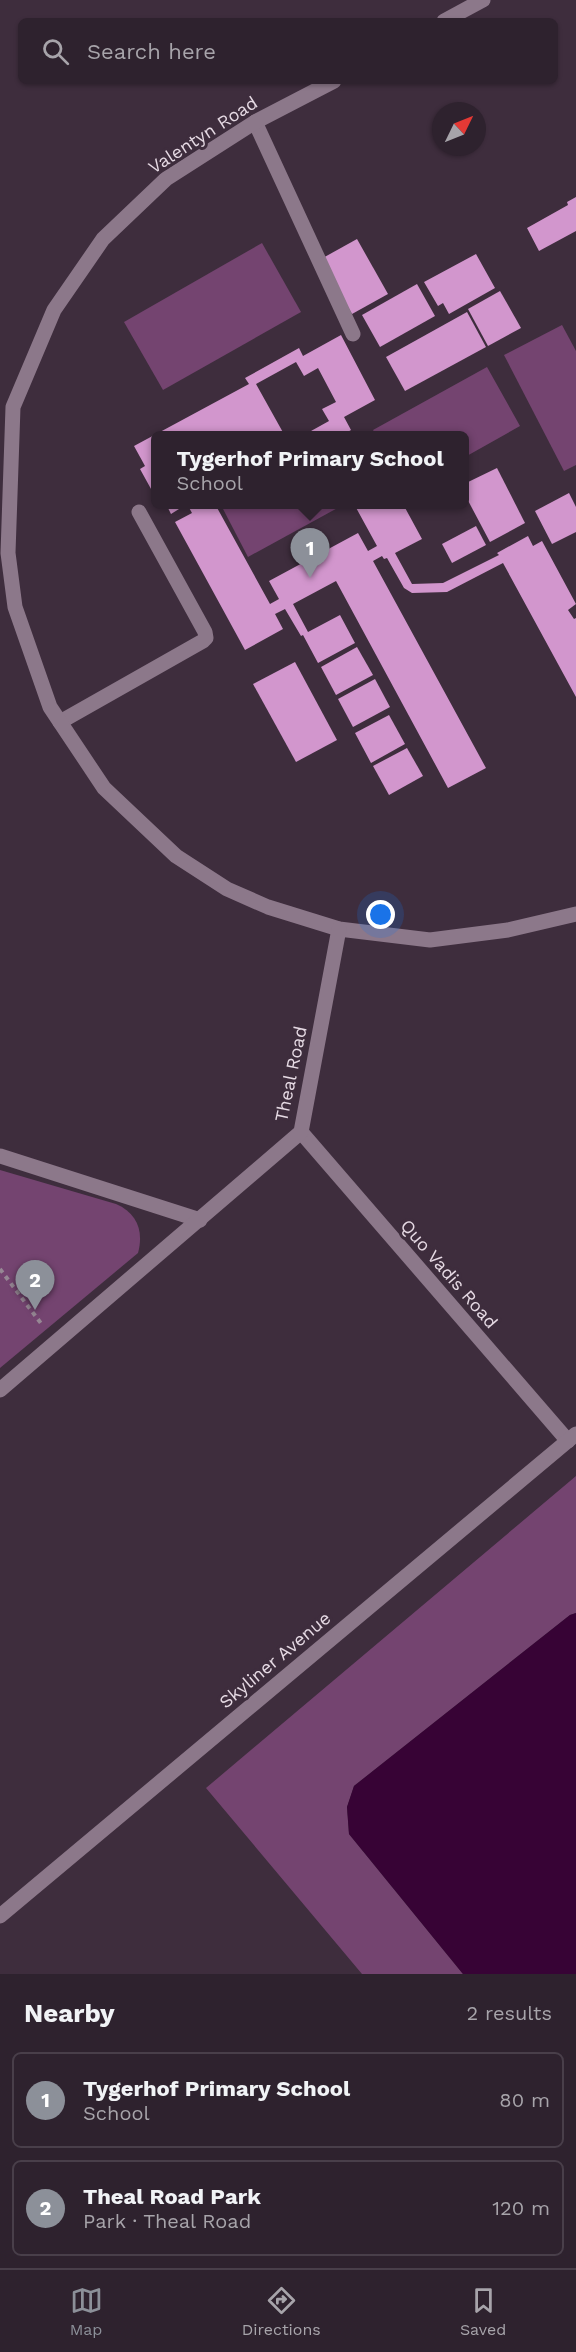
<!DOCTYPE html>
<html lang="en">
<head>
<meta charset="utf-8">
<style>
  body { margin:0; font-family:"Work Sans",sans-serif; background:#3a2f3a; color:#f1f3f6 }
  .compass { position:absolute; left:432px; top:102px; width:54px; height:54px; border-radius:50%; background:#2e222e; box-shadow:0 2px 4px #0004; rotate:47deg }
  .you { position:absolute; left:381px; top:915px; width:21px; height:21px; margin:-15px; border:4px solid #fff; border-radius:50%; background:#1a73e8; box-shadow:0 0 0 9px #1a73e833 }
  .badge { display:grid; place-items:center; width:39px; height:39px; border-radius:50%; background:#8c9099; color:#fff; font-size:20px; font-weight:700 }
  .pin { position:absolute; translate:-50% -50px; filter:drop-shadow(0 2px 3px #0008) }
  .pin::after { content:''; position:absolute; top:32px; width:21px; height:18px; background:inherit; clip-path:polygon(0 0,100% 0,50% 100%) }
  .popup { position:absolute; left:151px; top:431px; width:318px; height:78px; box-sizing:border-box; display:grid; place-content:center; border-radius:9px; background:#2e222e; filter:drop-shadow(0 2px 4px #0005); font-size:20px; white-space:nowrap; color:#a7a4aa }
  .popup b { font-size:22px; color:#f1f3f6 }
  .popup::after { content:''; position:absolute; left:50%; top:100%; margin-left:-12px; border:12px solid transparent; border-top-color:#2e222e }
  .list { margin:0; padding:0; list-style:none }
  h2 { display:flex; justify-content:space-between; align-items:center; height:78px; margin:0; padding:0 24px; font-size:26px }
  h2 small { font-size:20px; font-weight:400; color:#a7a4aa }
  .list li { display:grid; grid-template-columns:39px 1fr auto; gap:18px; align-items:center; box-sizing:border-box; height:96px; margin:0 12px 12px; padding:0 12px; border:2px solid #493f4a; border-radius:9px }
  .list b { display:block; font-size:22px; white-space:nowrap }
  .list p { margin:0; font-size:20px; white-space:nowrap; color:#a7a4aa }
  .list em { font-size:20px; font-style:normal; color:#a7a4aa }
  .icon { flex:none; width:33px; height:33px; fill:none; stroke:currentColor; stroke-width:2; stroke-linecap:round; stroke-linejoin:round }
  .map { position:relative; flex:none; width:576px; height:1974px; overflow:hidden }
  .search { position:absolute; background:#2e222e; box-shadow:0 2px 4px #0004; left:18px; right:18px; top:18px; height:66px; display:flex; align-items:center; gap:15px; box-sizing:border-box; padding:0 21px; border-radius:9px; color:#a7a4aa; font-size:22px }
  .sheet { height:294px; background:#2e222e }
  nav { display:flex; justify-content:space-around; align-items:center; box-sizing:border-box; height:84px; border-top:2px solid #493f4a; background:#2e222e; font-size:16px; color:#a7a4aa }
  nav a { display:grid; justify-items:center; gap:3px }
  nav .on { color:#8c9099 }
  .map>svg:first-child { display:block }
  .green { fill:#744470 }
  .water { fill:#370335 }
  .building { fill:#d296cd }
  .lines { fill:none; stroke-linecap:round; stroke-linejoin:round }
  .path { stroke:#968794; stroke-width:4; stroke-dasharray:4.5 4.5; stroke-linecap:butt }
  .service { stroke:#8c788a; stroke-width:15 }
  .minor { stroke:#8c788a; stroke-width:15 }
  .labels { text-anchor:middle; stroke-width:6; stroke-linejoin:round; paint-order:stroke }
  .street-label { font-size:18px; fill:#e6dae4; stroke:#3e2d3d }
</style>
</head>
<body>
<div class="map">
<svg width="576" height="1974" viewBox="0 0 576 1974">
  <rect width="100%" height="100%" fill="#3e2d3d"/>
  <g class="green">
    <path d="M262,243L301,312L163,390L124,322Z"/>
    <path d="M562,325L576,351V465L564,471L504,355Z"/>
    <path d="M487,367L520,426L465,457L464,436L376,435L373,430Z"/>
    <path d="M227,504H343V505L248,557L222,507Z"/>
    <path d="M0,1170L116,1204C137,1213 144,1231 138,1253L0,1368Z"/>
    <path d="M576,1476V1613L570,1615L354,1786L347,1807L349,1834L463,1974H362L206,1788Z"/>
  </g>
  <path class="water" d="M576,1613V1974H463L349,1834L347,1807L354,1786L570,1615Z"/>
  <g class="building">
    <path d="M576,197V231L539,251L527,228L568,205L567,202Z"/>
    <path d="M357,239L388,294L352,314L321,259Z"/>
    <path d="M476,254L495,288L449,314L443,303L438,306L424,282Z"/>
    <path d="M417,284L435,316L380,347L362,315Z"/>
    <path d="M500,291L521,328L488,346L468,309Z"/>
    <path d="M467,312L486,347L405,391L386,357Z"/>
    <path d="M341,335L375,400L344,417L351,430L341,436H302L329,421L322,409L336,402L318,368L304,376L296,362L256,384L285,436H156V498L140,469L145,466L134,446L249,384L245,378L299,348L303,356Z"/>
    <path d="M497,468L525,523L490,542L464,493V484Z"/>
    <path d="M569,493L576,507V532L552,544L535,511Z"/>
    <path d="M166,504H187L171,514Z"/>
    <path d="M187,504H215L270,604L279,599L269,581L358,533L368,551L377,546L354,504H403L422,539L395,553L412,584L443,583L499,555L497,553L528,536L533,546L542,541L576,604L568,610L574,619L576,618V697L503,563L447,592L412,593L404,588L387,558L384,559L382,556L373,561L486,768L448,788L336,581L293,604L308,632L340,615L355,643L318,663L303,635L301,636L285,609L275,614L283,629L245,650L175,522L192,513Z"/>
    <path d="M476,526L486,545L452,563L442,544Z"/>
    <path d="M357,647L373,675L336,695L321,667Z"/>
    <path d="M295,662L337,740L296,762L253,684Z"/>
    <path d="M375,679L390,707L353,727L338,699Z"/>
    <path d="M389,715L405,744L371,763L355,733Z"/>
    <path d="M407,748L423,776L389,795L373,766Z"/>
  </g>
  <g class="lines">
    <path class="path" d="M0,1269L43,1326"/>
    <g class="service">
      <path d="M255,122L353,334"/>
      <path d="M60,722L203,641L206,638L205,632L139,512"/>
    </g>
    <g class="minor">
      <path d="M444,21L483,0"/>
      <path d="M334,81L255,122L166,179L103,239L54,310L13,407L8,553L15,607L50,707L104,788L176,856L227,889L268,907L339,929L430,940L508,930L576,914"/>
      <path d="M301,1132L568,1441"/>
      <path d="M0,1156L200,1220"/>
      <path d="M0,1390L301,1132L339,929"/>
      <path d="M0,1916L576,1434"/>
    </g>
  </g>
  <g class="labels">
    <g class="street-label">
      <text transform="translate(203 135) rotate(-33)" y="6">Valentyn Road</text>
      <text transform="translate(291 1074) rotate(-78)" y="6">Theal Road</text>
      <text transform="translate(449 1274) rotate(49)" y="6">Quo Vadis Road</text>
      <text transform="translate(275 1660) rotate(-40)" y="6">Skyliner Avenue</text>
    </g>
  </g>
</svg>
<svg class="compass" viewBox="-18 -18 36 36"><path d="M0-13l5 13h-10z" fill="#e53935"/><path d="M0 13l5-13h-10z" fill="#a7a4aa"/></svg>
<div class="you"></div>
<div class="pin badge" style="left:310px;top:578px">1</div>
<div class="popup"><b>Tygerhof Primary School</b>School</div>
<div class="pin badge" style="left:35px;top:1310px">2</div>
<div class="search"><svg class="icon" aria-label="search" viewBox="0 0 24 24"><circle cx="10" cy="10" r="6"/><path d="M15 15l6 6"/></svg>Search here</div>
</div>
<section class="sheet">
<h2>Nearby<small>2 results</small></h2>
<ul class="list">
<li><span class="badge">1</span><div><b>Tygerhof Primary School</b><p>School</p></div><em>80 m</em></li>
<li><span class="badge">2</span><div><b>Theal Road Park</b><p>Park · Theal Road</p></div><em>120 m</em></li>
</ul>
</section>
<nav>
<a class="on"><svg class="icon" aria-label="map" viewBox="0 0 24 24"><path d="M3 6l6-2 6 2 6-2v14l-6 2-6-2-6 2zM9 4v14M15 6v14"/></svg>Map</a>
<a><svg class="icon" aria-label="directions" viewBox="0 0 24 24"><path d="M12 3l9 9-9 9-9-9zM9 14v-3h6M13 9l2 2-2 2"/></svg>Directions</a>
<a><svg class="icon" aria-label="saved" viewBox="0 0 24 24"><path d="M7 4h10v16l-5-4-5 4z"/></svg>Saved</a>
</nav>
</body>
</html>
